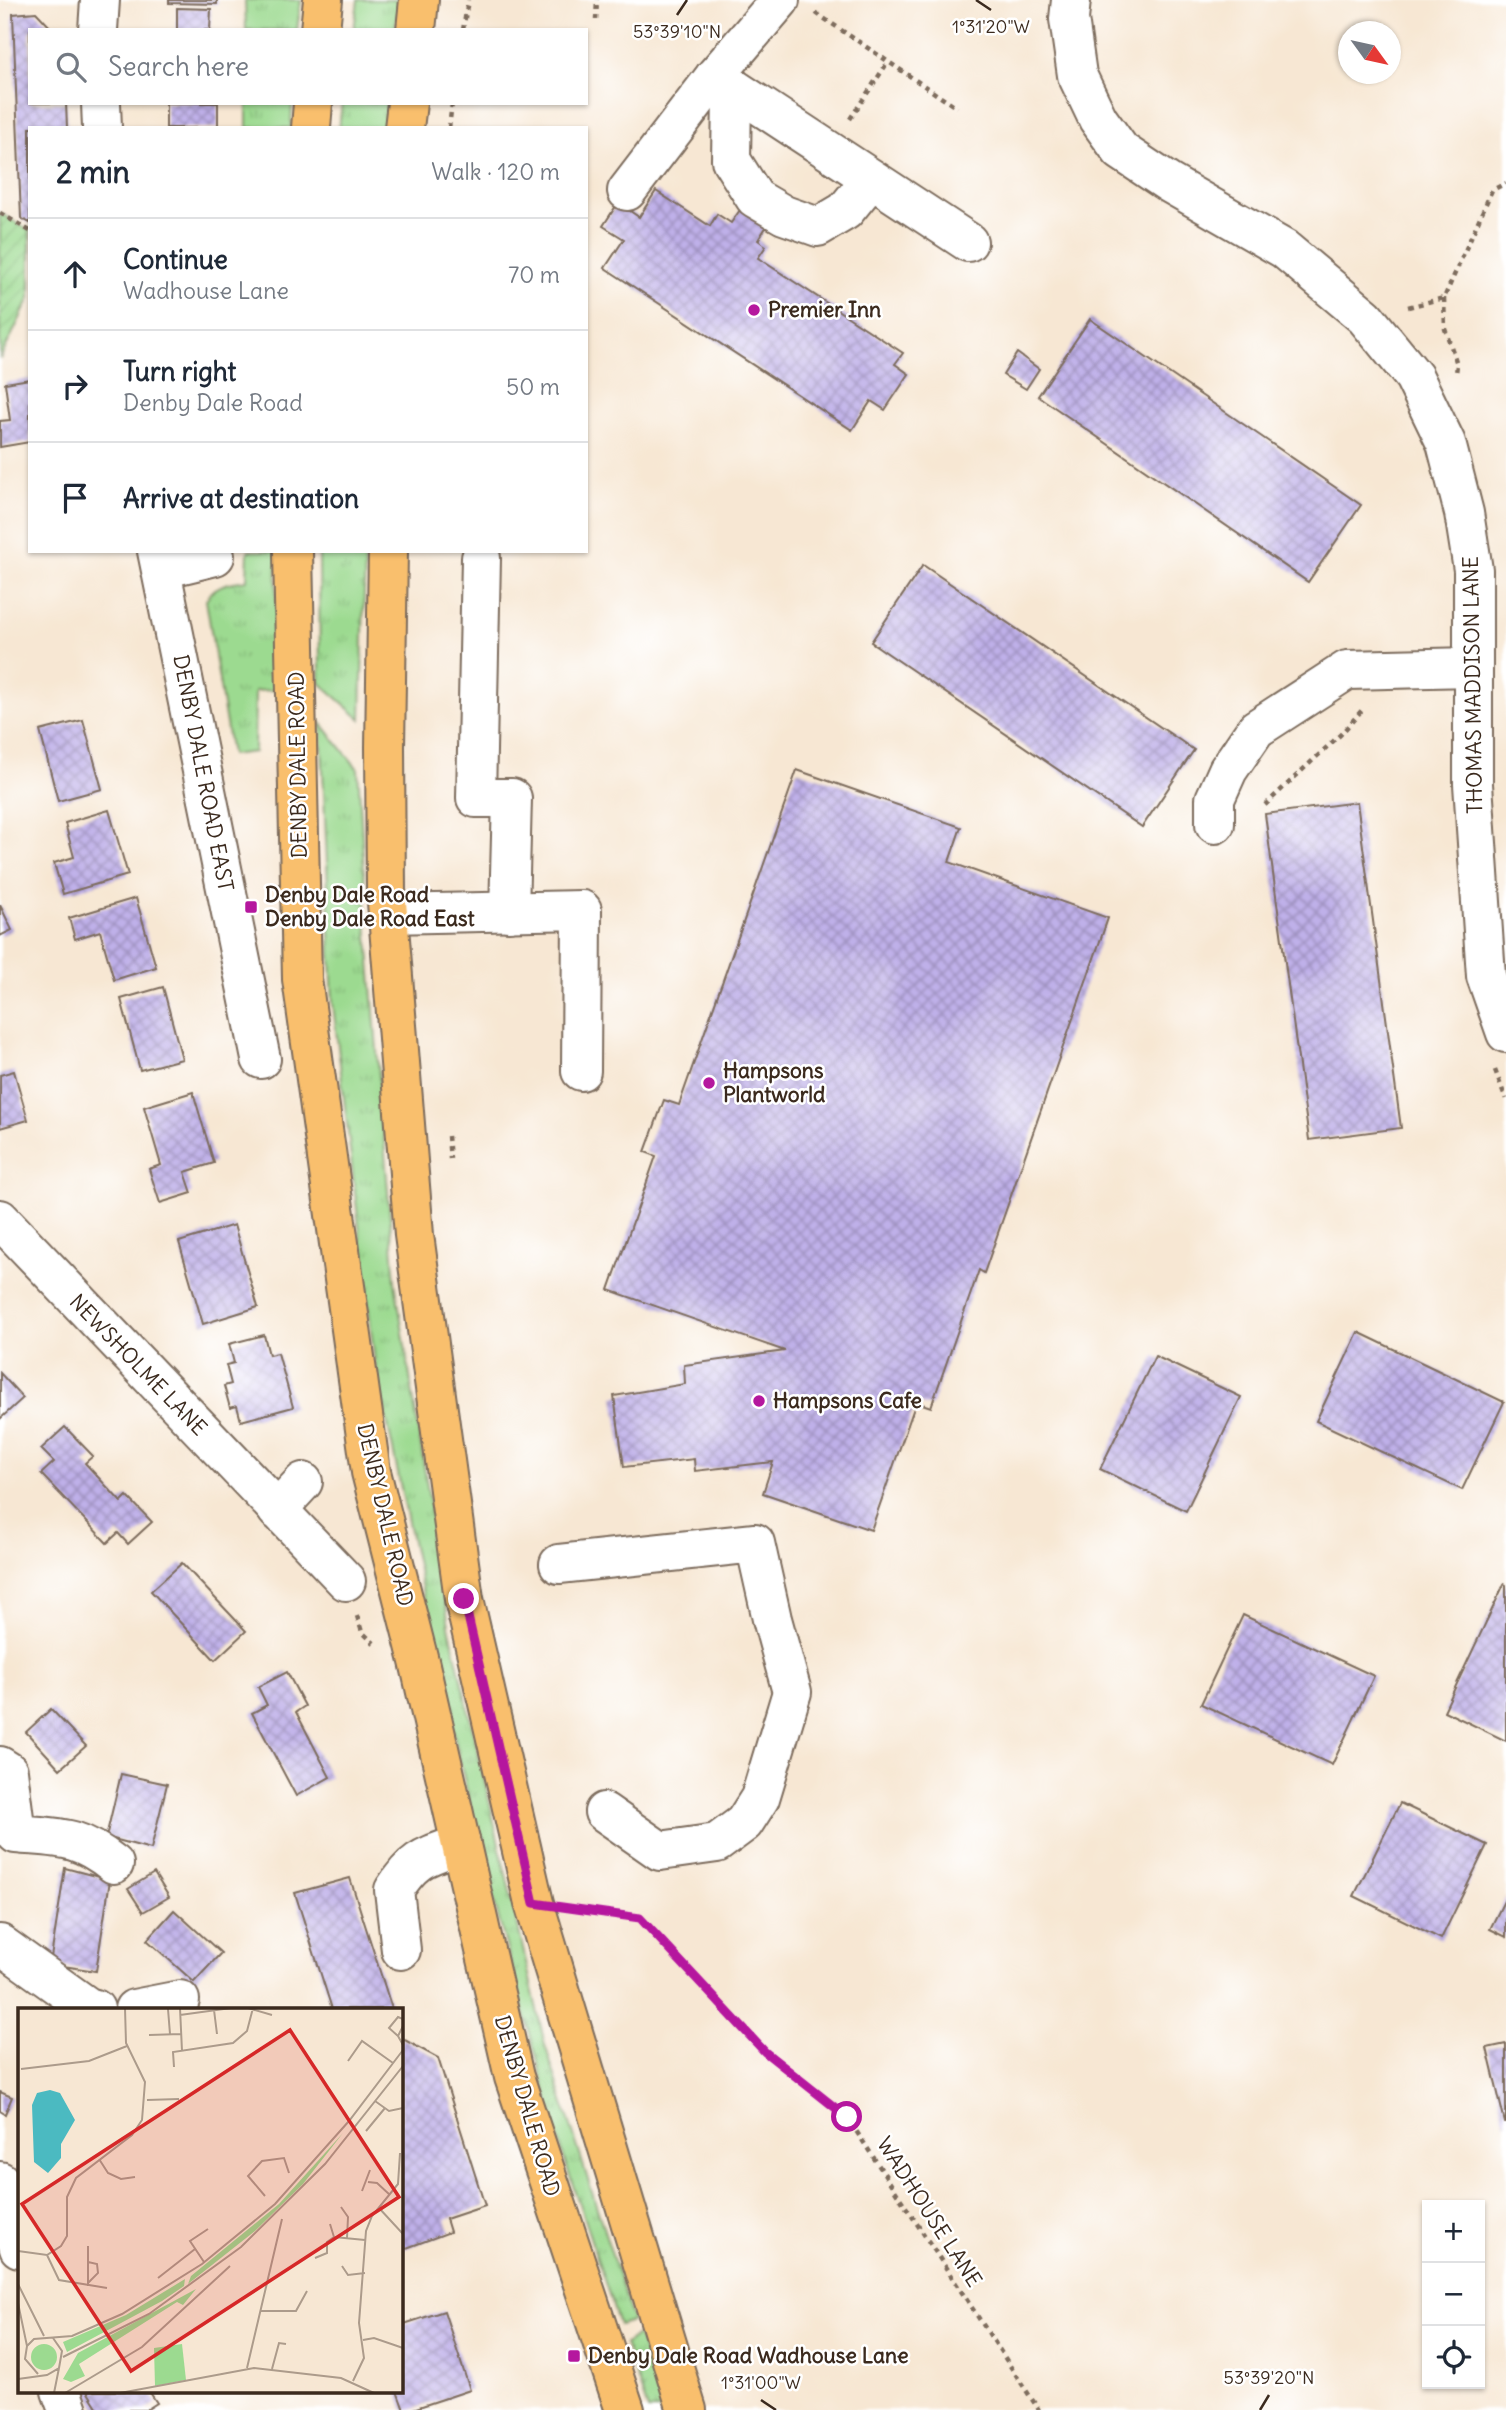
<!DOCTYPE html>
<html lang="en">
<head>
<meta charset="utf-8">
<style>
  body { margin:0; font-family:Delius,sans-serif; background:#f6f6f7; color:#1f2937 }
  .controls { position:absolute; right:21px; bottom:21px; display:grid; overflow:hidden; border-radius:0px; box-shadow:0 2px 5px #0004 }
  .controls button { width:63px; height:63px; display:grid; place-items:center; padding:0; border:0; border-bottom:2px solid #e0e1e3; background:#fff; color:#1f2937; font:35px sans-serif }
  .compass { position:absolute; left:1338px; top:21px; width:63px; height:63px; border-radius:50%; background:#fff; box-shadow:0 2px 5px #0004; rotate:123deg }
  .stop { position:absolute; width:21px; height:21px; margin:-16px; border:5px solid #b5179e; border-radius:50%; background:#fff }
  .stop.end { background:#b5179e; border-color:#fff; box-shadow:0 2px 7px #0008 }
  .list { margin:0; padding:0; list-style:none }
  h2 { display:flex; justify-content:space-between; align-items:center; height:91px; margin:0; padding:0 28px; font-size:30px }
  h2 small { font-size:23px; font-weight:400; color:#747a83 }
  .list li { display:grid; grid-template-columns:46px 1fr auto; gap:21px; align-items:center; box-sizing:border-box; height:112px; padding:0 28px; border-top:2px solid #e0e1e3 }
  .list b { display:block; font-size:26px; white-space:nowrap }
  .list p { margin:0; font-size:23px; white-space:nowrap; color:#747a83 }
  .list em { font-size:23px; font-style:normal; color:#747a83 }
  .icon { flex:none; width:38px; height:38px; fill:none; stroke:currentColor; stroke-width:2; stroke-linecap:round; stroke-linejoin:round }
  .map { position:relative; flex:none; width:1506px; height:2410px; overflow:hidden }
  .search { position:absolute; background:#fff; box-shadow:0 2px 5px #0004; left:28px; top:28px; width:560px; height:77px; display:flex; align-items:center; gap:18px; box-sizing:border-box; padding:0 24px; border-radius:0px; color:#747a83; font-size:26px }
  .panel { position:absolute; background:#fff; box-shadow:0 2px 5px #0004; left:28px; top:126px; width:560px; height:427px; border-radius:0px }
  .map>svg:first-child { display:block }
  .grass { fill:url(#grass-tufts); stroke:#6c8257; stroke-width:2 }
  .garden { fill:url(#garden-furrows); stroke:#6c8257; stroke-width:2 }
  .building { fill:url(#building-cross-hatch) }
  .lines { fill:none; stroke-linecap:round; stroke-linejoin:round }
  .minor-casing { stroke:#7d6c5d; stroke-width:42 }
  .major-casing { stroke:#7d6c5d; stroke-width:42 }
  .path { stroke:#7d6c5d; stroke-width:4.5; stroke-dasharray:5 5; stroke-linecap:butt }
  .minor { stroke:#fff; stroke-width:38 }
  .major { stroke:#f9bf6d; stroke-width:38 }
  .route { stroke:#b5179e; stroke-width:9 }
  .ticks { fill:none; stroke:#3b2a1e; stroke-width:2.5 }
  .poi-dot { fill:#b5179e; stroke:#fff; stroke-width:2.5 }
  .labels { text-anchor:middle; stroke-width:5; stroke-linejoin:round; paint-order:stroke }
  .poi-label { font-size:21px; font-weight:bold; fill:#3b2a1e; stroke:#fff; text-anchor:start }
  .street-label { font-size:21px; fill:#3b2a1e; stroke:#fff }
  .inset-road { fill:none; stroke:#ac9b8b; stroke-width:2 }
  .view { fill:#d62828; fill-opacity:0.15; stroke:#d62828; stroke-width:3.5 }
  .inset-edge { fill:none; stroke:#3b2a1e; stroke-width:3.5 }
  .ticks-label { font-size:18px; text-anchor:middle; fill:#3b2a1e; stroke:#fff; stroke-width:5; stroke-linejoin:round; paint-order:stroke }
</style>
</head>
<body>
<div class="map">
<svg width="1506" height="2410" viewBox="0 0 1506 2410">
  <defs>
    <pattern id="grass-tufts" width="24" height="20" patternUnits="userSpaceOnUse" patternTransform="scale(1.75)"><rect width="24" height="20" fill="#9cda90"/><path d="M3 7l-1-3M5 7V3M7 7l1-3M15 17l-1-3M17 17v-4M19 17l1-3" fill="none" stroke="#87bb7c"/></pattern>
    <pattern id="garden-furrows" width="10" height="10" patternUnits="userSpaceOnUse" patternTransform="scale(1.75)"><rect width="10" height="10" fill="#9cda90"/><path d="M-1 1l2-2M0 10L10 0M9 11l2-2" fill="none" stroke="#87bb7c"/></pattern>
    <pattern id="building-cross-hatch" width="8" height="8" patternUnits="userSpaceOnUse" patternTransform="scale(1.75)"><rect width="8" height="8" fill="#bfb0e9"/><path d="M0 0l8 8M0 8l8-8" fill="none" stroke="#9c8fbc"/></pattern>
  </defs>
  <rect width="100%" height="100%" fill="#fff"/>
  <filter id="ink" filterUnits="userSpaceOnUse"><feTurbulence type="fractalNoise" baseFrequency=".0143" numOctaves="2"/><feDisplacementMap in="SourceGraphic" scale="14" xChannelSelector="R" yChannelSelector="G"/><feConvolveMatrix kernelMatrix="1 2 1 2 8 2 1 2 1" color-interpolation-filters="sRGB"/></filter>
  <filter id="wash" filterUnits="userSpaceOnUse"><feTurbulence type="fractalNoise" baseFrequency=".00686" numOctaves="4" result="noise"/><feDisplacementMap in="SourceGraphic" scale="28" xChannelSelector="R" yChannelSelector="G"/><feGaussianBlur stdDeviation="1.57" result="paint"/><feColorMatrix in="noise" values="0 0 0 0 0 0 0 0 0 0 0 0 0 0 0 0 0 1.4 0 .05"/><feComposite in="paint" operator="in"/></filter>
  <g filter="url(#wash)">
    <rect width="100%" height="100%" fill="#f7e7d3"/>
    <g class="grass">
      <path d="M245,0H301L297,30H246Z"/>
      <path d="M358,0H399L395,30H354Z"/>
      <path d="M247,103H292L291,128H247Z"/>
      <path d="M342,103H387L384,128H339Z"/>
      <path d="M248,551H277L275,690L255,691L254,752L231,755L206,600C215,583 230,583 247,580Z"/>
      <path d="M319,551H365L361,719L320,683Z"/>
      <path d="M321,723L358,769L367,922L395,1282L449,1626L545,2045L633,2321L619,2325L563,2155L482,1857L433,1642L375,1363L333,1004Z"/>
      <path d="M638,2335L664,2410H648L625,2344Z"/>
    </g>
    <path class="garden" d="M0,213L30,231V298L0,359Z"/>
    <g id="blocks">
      <g class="building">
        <path d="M169,0H217V4L169,3Z"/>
        <path d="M177,8L211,9L210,30H177Z"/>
        <path d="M36,12L53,30H30V103H66L67,128H30V223L21,218L13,14Z"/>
        <rect x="166" y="103" width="52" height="25"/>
        <path d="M656,191L710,226L717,214L731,223L744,204L770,221L758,240L766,246L758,258L903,353L895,364L909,374L885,410L871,401L852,430L605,268L624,239L603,226L618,203L639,217Z"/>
        <path d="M1090,319L1361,505L1308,582L1038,396Z"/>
        <path d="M1017,353L1039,369L1026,389L1003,375Z"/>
        <path d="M30,379V442L0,447V421L10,420L5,383Z"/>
        <path d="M923,565L1194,750L1142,827L871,642Z"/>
        <path d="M83,720L102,789L58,801L40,731Z"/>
        <path d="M797,770L961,827L949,862L1108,918L984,1273L979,1270L931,1407L916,1402L871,1530L763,1493L773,1462L695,1471L694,1459L624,1467L614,1396L685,1384L684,1365L785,1351L609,1290L656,1156L645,1152L664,1100L679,1105Z"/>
        <path d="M1357,802L1401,1128L1309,1140L1265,814Z"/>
        <path d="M109,810L128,875L63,894L54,863L74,857L65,823Z"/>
        <path d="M136,898L156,967L114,980L100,931L75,939L69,918Z"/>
        <path d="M0,905L12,930L0,936Z"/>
        <path d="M163,987L182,1059L140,1070L121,999Z"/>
        <path d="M14,1071L28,1120L0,1128V1075Z"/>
        <path d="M193,1092L214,1163L185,1172L192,1193L160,1203L149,1169L161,1165L144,1107Z"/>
        <path d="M234,1225L258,1307L203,1324L179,1242Z"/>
        <path d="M1358,1332L1504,1402L1462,1490L1316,1421Z"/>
        <path d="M264,1335L269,1355L278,1353L293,1407L241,1421L237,1406L230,1408L224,1386L231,1384L226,1365L234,1363L229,1344Z"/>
        <path d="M1155,1356L1241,1397L1186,1511L1100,1469Z"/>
        <path d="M0,1373L23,1398L0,1419Z"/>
        <path d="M65,1427L93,1456L85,1463L121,1502L127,1496L152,1522L128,1544L118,1533L107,1543L41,1474L54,1462L41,1449Z"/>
        <path d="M182,1563L246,1631L215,1660L151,1591Z"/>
        <path d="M1504,1584L1506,1585V1741L1444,1711Z"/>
        <path d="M1243,1615L1374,1676L1332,1765L1201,1704Z"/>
        <path d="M287,1672L305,1706L296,1712L330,1777L296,1796L252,1713L267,1705L258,1687Z"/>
        <path d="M51,1709L86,1746L60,1769L26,1732Z"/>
        <path d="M121,1774L167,1784L151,1849L106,1837Z"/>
        <path d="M1400,1803L1487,1845L1441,1939L1354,1896Z"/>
        <path d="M65,1868L110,1880L96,1971L50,1964Z"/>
        <path d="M154,1873L169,1897L143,1912L128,1889Z"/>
        <path d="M350,1878L392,2009H332L295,1893Z"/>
        <path d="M1506,1897V1937L1490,1929Z"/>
        <path d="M174,1910L221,1953L194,1982L147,1940Z"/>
        <path d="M401,2038L438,2058L485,2206L446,2219L450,2232L401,2250Z"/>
        <path d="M1506,2044V2123H1505L1487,2048Z"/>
        <path d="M0,2092L12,2097L5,2114L0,2111Z"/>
        <path d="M444,2311L470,2390L410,2410H404L397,2391H401V2325Z"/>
        <path d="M87,2391H149L157,2403L146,2410H99Z"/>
      </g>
    </g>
  </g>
  <g filter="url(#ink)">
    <use href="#blocks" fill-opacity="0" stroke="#7d6c5d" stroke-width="2"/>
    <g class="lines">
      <defs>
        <g id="minor">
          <path d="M1071,0L1069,19L1077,75L1098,119L1121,151L1169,183L1284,249L1365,317L1414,377L1446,443L1464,513L1473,570V784L1486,976L1506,1033"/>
          <path d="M98,30L100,0"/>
          <path d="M715,76L968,242"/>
          <path d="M734,89L732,96L731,160L755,198L784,215L818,227L845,211L871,179"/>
          <path d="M101,103L102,128"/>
          <path d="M627,191L715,76L780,0"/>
          <path d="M157,551L261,1059"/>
          <path d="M481,558L476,798H512L509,912"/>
          <path d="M162,569L215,556"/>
          <path d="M1215,824V799L1228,770L1256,729L1347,670L1471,667"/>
          <path d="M388,914L582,910L581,1071"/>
          <path d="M0,1219L346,1581"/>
          <path d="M277,1510L303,1482"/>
          <path d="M559,1564L755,1543L772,1619L792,1692L760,1798L744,1823L717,1843L660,1851L604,1812"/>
          <path d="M0,1766L8,1771L16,1834C61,1838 77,1835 114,1864"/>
          <path d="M0,1944L88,2007L95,2009"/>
          <path d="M401,1950L394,1890C415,1857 425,1857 461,1844"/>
          <path d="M134,2009L180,2000"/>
          <path d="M0,2181L19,2248"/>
          <path d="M61,2391L68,2410"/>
        </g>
        <g id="major">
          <path d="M320,30L323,0"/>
          <path d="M416,30L419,0"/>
          <path d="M311,128L313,103"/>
          <path d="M404,128L407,103"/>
          <path d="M293,551L302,979L371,1472L419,1661L514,2077L625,2410"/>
          <path d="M388,551L385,747L386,890L414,1235L464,1599L534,1903L687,2410"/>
        </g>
      </defs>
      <use href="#minor" class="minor-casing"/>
      <use href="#major" class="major-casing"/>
      <g class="path">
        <path d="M816,13L957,108"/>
        <path d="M596,20L597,0"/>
        <path d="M463,30L468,0"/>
        <path d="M850,119L888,62"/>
        <path d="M449,128L452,103"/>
        <path d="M0,213L30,231"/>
        <path d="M1444,298L1445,329L1457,364L1456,374"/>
        <path d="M1408,307L1444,298L1492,190L1506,183"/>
        <path d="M1265,805L1341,734L1362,710"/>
        <path d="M1495,1070L1506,1099"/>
        <path d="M448,1136L450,1159"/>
        <path d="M357,1616L362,1632L374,1643"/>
        <path d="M576,1908L640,1918L765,2052L847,2117L1039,2410"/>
      </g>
      <use href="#minor" class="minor"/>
      <use href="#major" class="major"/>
    </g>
  </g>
  <g class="lines" filter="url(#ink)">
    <path class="route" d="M464,1599L534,1903L640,1918L765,2052L847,2117"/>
  </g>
  <path class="ticks" d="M976,0L991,10M677,15L687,0M761,2400L776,2410M1260,2410L1269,2395"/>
  <g class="poi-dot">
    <circle cx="754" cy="310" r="7"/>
    <rect x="244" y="900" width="14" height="14" rx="3.5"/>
    <circle cx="709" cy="1083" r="7"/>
    <circle cx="759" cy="1401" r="7"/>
    <rect x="567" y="2349" width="14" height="14" rx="3.5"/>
  </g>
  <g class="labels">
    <g class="poi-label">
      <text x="768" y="317">Premier Inn</text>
      <text x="265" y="902">Denby Dale Road<tspan x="265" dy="24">Denby Dale Road East</tspan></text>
      <text x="723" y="1078">Hampsons<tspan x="723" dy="24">Plantworld</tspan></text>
      <text x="773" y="1408">Hampsons Cafe</text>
      <text x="588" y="2363">Denby Dale Road Wadhouse Lane</text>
    </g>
    <g class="street-label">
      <text transform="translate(1473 685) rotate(-91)" y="7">THOMAS MADDISON LANE</text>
      <text transform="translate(298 765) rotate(-91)" y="7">DENBY DALE ROAD</text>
      <text transform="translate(203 773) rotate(79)" y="7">DENBY DALE ROAD EAST</text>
      <text transform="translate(138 1365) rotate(46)" y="7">NEWSHOLME LANE</text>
      <text transform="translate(385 1515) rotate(77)" y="7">DENBY DALE ROAD</text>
      <text transform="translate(527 2106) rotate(74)" y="7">DENBY DALE ROAD</text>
      <text transform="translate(929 2212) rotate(57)" y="7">WADHOUSE LANE</text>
    </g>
  </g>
  <g transform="translate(18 2008)">
    <rect width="385" height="385" fill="#f7e7d3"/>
    <path d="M325,125L285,176L237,223L170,276L173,268L261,196ZM167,271L166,278L144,293L49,344L45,334L108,307ZM178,281L165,297L159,294L61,356L67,368L53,374L45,371L60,345ZM13 349a13 13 0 1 1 26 0a13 13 0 1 1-26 0Z" fill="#9cda90"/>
    <path d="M164,336L168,372L137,378L136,340Z" fill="#9cda90"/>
    <path d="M32,82L42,85L57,112L43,136V150L30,165L16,154L14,97L19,85Z" fill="#4bbac1"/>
    <path class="inset-road" d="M162,0L164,43M230,0L254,7M150,1L152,26M196,2L199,26M162,7L213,0M385,18L380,28L385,37M131,27L163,26M380,28L371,20L380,9L385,11M330,53L344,33L375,55M156,59L155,44L215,35L229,23L235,0M3,61L71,53L109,38M129,92L161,91M357,93L371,103L385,100M348,123L367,100M81,151L90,165L103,171L117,169M350,174L359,175L372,187M344,183L352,162M247,188L230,168L244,153L266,150L271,165M323,199L330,209L329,230M361,200L385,226M316,229L347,232M0,243L29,247L43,238L49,228V189L58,170L114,127L124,112L127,74L108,35L107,0M29,247L41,272L89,280M297,250L309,245V234L316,229L312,216M186,254L172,233L190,221M324,258L330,267L347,265M140,270L177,241M70,275L80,265L79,256L70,254M0,276L26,328M70,278V238M0,295L9,338M242,303H278L289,283M345,332L356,330L385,340M45,349L131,306L223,239L307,156L385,58M229,360L264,211M254,361L261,335L268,336M20,366L7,351L9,338L16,331L54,328L104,306L184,256L257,196L331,113L385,42M0,371L29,367L41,360L44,343L35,330M335,373L346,350L341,315L348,223L354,208L380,176L382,145M36,385L41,360M47,385L124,339L212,258M102,385L236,360L323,370L356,385"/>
    <path class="view" d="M272,22L381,189L113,363L4,196Z"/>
    <rect width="385" height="385" class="inset-edge"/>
  </g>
  <g class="ticks-label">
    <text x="991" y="33">1°31'20"W</text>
    <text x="677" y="38">53°39'10"N</text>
    <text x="1269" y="2384">53°39'20"N</text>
    <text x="761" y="2389">1°31'00"W</text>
  </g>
</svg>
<div class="controls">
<button>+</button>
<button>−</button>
<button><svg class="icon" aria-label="locate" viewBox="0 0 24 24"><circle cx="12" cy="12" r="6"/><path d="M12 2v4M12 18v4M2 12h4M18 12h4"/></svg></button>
</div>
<svg class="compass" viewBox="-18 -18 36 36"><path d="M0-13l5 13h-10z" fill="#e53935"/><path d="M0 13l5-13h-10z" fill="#747a83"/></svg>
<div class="stop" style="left:847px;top:2117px"></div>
<div class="stop end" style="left:464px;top:1599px"></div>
<div class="search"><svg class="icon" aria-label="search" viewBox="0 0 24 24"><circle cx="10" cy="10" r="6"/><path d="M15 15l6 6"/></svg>Search here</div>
<section class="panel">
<h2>2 min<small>Walk · 120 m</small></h2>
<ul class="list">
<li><svg class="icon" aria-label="ahead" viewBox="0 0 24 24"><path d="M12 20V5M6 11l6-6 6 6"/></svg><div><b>Continue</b><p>Wadhouse Lane</p></div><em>70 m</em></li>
<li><svg class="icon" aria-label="right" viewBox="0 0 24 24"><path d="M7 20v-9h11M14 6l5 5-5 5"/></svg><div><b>Turn right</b><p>Denby Dale Road</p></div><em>50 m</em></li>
<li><svg class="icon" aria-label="arrive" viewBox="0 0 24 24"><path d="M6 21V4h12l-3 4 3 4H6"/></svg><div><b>Arrive at destination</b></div></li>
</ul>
</section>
</div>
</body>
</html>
